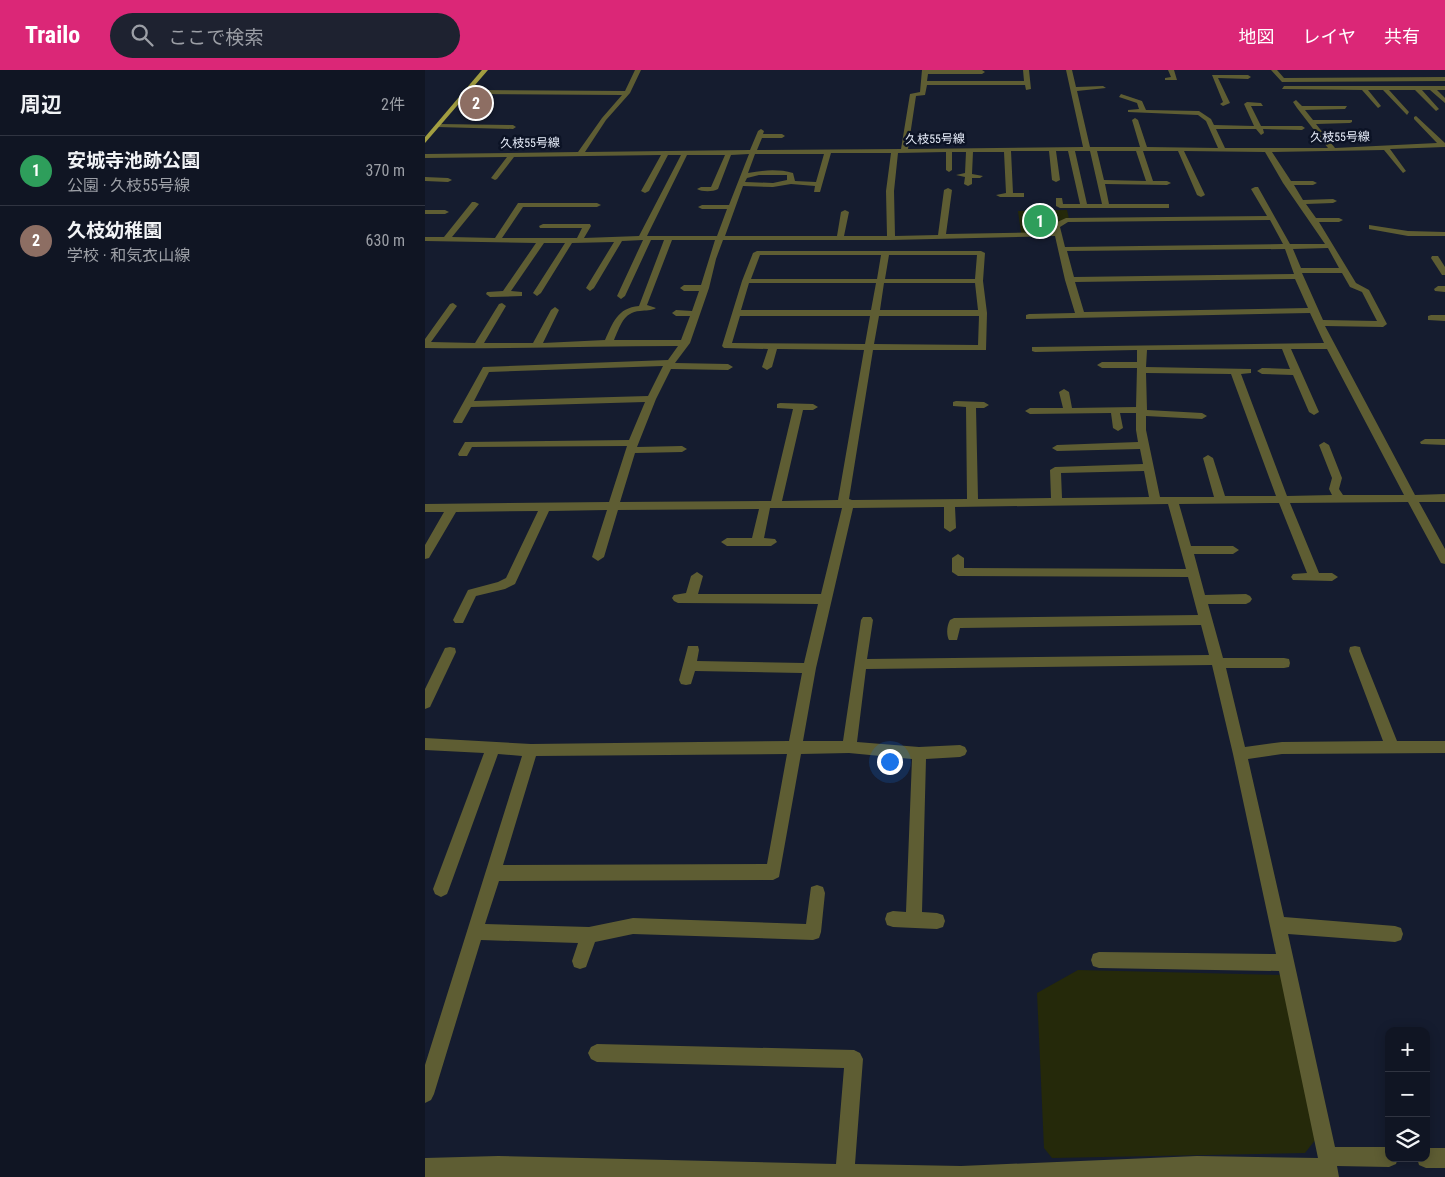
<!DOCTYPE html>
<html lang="ja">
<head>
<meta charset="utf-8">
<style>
  body { margin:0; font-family:"Roboto Condensed","Noto Sans JP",sans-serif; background:#1e2230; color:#f1f3f6 }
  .controls { position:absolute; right:15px; bottom:15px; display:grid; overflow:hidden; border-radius:10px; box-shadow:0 2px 12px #0003 }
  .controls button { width:45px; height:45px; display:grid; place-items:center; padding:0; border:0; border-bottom:1px solid #303441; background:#101523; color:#f1f3f6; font:25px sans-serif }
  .you { position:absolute; left:464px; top:691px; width:18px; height:18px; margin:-12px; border:4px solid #fff; border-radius:50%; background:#1a73e8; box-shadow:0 0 0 8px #1a73e833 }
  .badge { display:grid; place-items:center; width:32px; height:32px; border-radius:50%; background:#db2777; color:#fff; font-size:16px; font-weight:700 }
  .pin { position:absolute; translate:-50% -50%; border:2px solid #fff; box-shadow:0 1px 5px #0006 }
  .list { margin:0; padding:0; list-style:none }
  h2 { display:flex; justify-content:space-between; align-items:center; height:65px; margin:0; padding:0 20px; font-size:21px }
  h2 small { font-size:16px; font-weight:400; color:#9c9fa6 }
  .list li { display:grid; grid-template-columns:32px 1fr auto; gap:15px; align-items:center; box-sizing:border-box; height:70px; padding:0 20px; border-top:1px solid #303441 }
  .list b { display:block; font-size:19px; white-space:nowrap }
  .list p { margin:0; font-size:16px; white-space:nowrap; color:#9c9fa6 }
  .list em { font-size:16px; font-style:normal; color:#9c9fa6 }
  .icon { flex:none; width:28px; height:28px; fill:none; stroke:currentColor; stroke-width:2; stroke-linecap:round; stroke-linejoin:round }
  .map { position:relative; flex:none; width:1020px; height:1107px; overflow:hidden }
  header { display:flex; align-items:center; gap:30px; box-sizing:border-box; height:70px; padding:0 25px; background:#db2777; color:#fff }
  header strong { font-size:24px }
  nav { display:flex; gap:28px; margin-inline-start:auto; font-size:18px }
  .search { width:350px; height:45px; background:#1e2230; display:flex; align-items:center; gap:12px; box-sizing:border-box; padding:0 18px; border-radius:28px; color:#9c9fa6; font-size:19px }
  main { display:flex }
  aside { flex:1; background:#101523 }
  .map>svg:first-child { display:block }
  .green { fill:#25290a }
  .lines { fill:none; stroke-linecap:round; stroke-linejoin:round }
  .minor { fill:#5e5d33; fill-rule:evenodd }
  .major { fill:#a29e41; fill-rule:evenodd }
  .labels { text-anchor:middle; stroke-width:5; stroke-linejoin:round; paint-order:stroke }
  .far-street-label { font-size:12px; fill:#e7edfa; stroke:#0c1325 }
</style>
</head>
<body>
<header>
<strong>Trailo</strong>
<div class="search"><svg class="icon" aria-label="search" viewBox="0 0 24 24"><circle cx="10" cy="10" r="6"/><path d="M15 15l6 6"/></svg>ここで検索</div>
<nav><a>地図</a><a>レイヤ</a><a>共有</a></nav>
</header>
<main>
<aside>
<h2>周辺<small>2件</small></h2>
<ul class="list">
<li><span class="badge" style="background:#2e9e5b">1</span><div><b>安城寺池跡公園</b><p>公園 · 久枝55号線</p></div><em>370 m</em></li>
<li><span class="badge" style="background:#8d6e63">2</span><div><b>久枝幼稚園</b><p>学校 · 和気衣山線</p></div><em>630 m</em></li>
</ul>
</aside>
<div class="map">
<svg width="1020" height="1107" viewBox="0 0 1020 1107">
  <rect width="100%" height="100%" fill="#151c2f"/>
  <g class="green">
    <path d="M642,140L644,149L632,152L629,155V162L596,163L593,141Z"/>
    <path d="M653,900L856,905L891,1069L880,1083L627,1088L619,1078L612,923Z"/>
  </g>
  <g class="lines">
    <g class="minor">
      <path d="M210,0H216L205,23L181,50L160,82L325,80L333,61L336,59L339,61L338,64H357L360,66L357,68H337L332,80L476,79L485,24L495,22L497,0H557L560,2L557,4H503L502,11H599L598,0H604L606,19L601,20L600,15H502L500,25L491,26L483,79L658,77L641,0H647L651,17L678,16L681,18L652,21L665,77H715L707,50L710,48L713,50L722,77L793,78L781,51L773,45L703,42V40L714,39L712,33L694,27L696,24L717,31L721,40L774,41L786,49L789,55L829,56L819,34L822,32L836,33L838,36H826L836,56H877L880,58L877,60L838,59L839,63L836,65L831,59H791L800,78H903L872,38L868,32L871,30L877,36H922L920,39L880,40L888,50H927V52L925,53L891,54L910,78L1012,73L989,49V47L991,46L1020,73V77L965,79L981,101L978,103L959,80L847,82L866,111H888L892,113L888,115H869L878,130L908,129L912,131L908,133L881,134L891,148H914L918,150L914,152H894L931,213L944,220L962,254L958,257L900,256L990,425L1020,424V432H994L1020,479V494L1016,493L983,432L865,433L894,503H907L913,507L907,511L868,510L866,507L868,504L882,503L854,433L754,434L766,476H808L814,480L808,484H769L780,525L821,524L825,526L827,529L825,532L821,534H783L798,588H859L864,589L865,593L864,597L859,598H801L820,677L857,672L958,671L924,581L925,577L930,576L935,577L936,581L972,671H1020V683L857,684L823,689L859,847L970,856L976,858L978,864L976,870L970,872L863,864L910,1077H964V1088H973L971,1094L964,1097L912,1096L914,1107H0V1088L73,1086L411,1094L419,998L172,992L166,989L163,983L166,977L172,974L429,980L435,983L438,989L430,1094L536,1096L772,1086L893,1088L854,901L674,898L668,896L666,890L668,884L674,882L851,884L808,684L787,595L441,599L432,672L494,677L535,675L540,677L542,681L540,685L535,687L501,689L497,842L512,843L518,845L520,851L518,857L512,859L468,857L462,855L460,849L462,843L468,841L481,842L487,689L424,683L376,684L354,807L348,810L74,811L60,854L164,857L208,848L381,854L386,817L392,815L398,817L400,823L396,862L394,868L388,870L208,864L170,872L161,897L155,899L149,897L147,891L153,873L56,870L9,1024L6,1030L0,1033V995L97,686L73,684L24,819L22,824L16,827L10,824L8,819L59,683L0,680V668L106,674L364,671L377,603L270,601L266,614L261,615L256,614L254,610L262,580L263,576H273L274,580L272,591L379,593L393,534L253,533L249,531L247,528L249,525L261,523L266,506L272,502L278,506L273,524H396L417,438H345L339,468L350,469L352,472L346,476H302L296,472L302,468H327L334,439L193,440L179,487L173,491L167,487L182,440L124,441L90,514L80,519L51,526L38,553H30L28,550L43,520L73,512L81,508L113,441L31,442L4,488L0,489V475L19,442H0V434L184,432L202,376L47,377L42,386H34L33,384L40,372L204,370L220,332L46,337L37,353H29L28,351L58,297L243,290L253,276C169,276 84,279 0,278V269L25,234L28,233L32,236L6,272L50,273L74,234L77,233L81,236L59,273H108L126,240L130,237L134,240L118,273L180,270C188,253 192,238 214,236L239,170H226L200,226L196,229L192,226L218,170L197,171L169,218L165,221L161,218L189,172L147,173L116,223L112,226L108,223L140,173H119L86,221L97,222V226L65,227L61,224L62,222L78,221L111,173L0,171V167H19L47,132H50L54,134L27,167L70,168L93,133H172L176,135L172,137H98L77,168H152L157,158H115L114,156L118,154H165L166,156L159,168L214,166L256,85H243L224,121L220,123L216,121L236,85L89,87L72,109L70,110L66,108L82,87L0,88V84L153,82L177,48L197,25L41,24L38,22L41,20L200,21ZM586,81H624L627,110L631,112L635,110L631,81H643L655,134H638L637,128H631V136L635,138H744V134H684L680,114L742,115L746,113L742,111H728L718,81H753L772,125L776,127L780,125L759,81L840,82L858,113L900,174H865L833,117H830L826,119L842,146L641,148L628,154L629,162L521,164L527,120L523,118L519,120L513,165L470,166L469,121L473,83L521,82V100L524,102L527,100V82H541L540,103L531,105L540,107L539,114L543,116L547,114V108H555L558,106L547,104L548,82H579L581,123L571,125L575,127H599V123H588ZM650,81H665L677,134H662ZM672,81H711L721,111L679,110ZM406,83H466L461,121L462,166H419L424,142L420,140L416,142L412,166H300L318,116L348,117L366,114L390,116L389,122H395ZM324,84L304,135H277L273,137L277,139H302L292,166H222L262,85H300L286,117H276L272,119C277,122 288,122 293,119L306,85ZM330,84H399L391,112L370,111L368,103C354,99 338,100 323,103ZM334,105H362V110L348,113L320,112L322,108ZM845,150L858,174L640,177L635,157L643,152ZM630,166L640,210L650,243L604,244L601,245V249L885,243L899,273L607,277V281L610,282L712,280V292H677L672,295L677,298H712L711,337L647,338L644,322L639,319L634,322L638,338H605L600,341L605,344L686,343L688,358L693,361L698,358L695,343H711V360L713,372L632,375L627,378L632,381L715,379L718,394L630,397L625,400L626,428L553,429L551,338H559L564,335L559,332L531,331L528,332V336L541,337L542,429L427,430L424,429L448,280H561L562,243L558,211L560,183L556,181H332L328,183L317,211L297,276L299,278L343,279L337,297L342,300L347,297L352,279L439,280L413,430L357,431L378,340H388L393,337L388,334L355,333L352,334V338L368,339L346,431L195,432L210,383L257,382L262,379L257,376L212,377L231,329L246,299L303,300L308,297L303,294L250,293L265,273L284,218L291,189L298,170H466ZM247,170H290L276,215H259L255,218L259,221H274L267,241L251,240L247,243L251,246H265L256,270H189C195,257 198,242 215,241C221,240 226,241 231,238L222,235ZM903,178L914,198H876L868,179ZM860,179L869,204L649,207L642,181ZM335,185H456L452,209H326ZM464,185H552L550,209H460ZM877,203H917L925,217L937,222L952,251L898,250ZM870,209L883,238L659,242L650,212ZM324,213H451L446,240H316ZM459,213H550L553,240H455ZM315,246H445L440,274L307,273ZM454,246H554L553,275L449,274ZM857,279L865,299L837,298L832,301L837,304L868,305L884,342L889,345L894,342L866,279H902L979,425H918L914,419L917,408L904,375L899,372L894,375L907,408L904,419L907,425L862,426L816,304L826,303V299L721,297L722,280ZM238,296L223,326L49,331L64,302ZM721,303L806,304L851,426H800L788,388L783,385L778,388L789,427H735L721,360V346L777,349L782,346L777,343L722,340ZM719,401L724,427L637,428L636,403ZM743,434L761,499L539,498V488L533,484L527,488V502L533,506L763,507L773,545L529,548L525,550C522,555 521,564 524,570H532L535,558L776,555L784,585L442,589L448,550L446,547H438L436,550L418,671H378L391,598L428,438L519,437V458L525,462L531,458L530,437ZM362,684L342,794L78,795L111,686Z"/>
      <path d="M743,0H749L752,10H740V8L746,7Z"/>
      <path d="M846,0H852L859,8L1020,7V11L857,12Z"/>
      <path d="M787,5H823L826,7L823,9L793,8L805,33L798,36L795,34L798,32Z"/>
      <path d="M859,16H1020V20H1012L1020,28V33L1005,20H997L1014,39L1011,41L990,20H964L984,42L982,45L958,20H943L956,36L953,38L937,20L857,19Z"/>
      <path d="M14,54L88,55L91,57L88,59L12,57V55Z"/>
      <path d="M0,107L23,108L27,110L23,112L0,111Z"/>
      <path d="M0,140H20L24,142L20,144H0Z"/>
      <path d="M944,155L983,161L1020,162V166H983L944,159Z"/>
      <path d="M1007,186H1013L1020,197V205H1017L1006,188Z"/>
      <path d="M1013,216H1020V222L1010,221L1009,219Z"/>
      <path d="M1006,245H1020V251L1003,250V246Z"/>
      <path d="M1000,369H1020V375L996,374L995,372Z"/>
      <path d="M25,577L30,578L31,582L5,637L0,639V619L20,578Z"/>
      <path d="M1001,1078H1020V1098H1001L994,1095L992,1088H1001Z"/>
    </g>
    <path class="major" d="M57,0H63L0,73V67Z"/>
  </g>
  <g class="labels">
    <g class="far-street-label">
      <text transform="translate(915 67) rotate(-1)" y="4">久枝55号線</text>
      <text transform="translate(510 69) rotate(-1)" y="4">久枝55号線</text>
      <text transform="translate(105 73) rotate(-1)" y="4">久枝55号線</text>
    </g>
  </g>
</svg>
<div class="controls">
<button>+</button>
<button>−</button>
<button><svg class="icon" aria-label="layers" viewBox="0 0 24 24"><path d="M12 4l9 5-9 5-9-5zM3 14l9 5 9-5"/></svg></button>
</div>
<div class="you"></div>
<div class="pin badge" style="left:615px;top:151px;background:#2e9e5b">1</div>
<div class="pin badge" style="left:51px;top:33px;background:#8d6e63">2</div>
</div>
</main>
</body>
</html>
